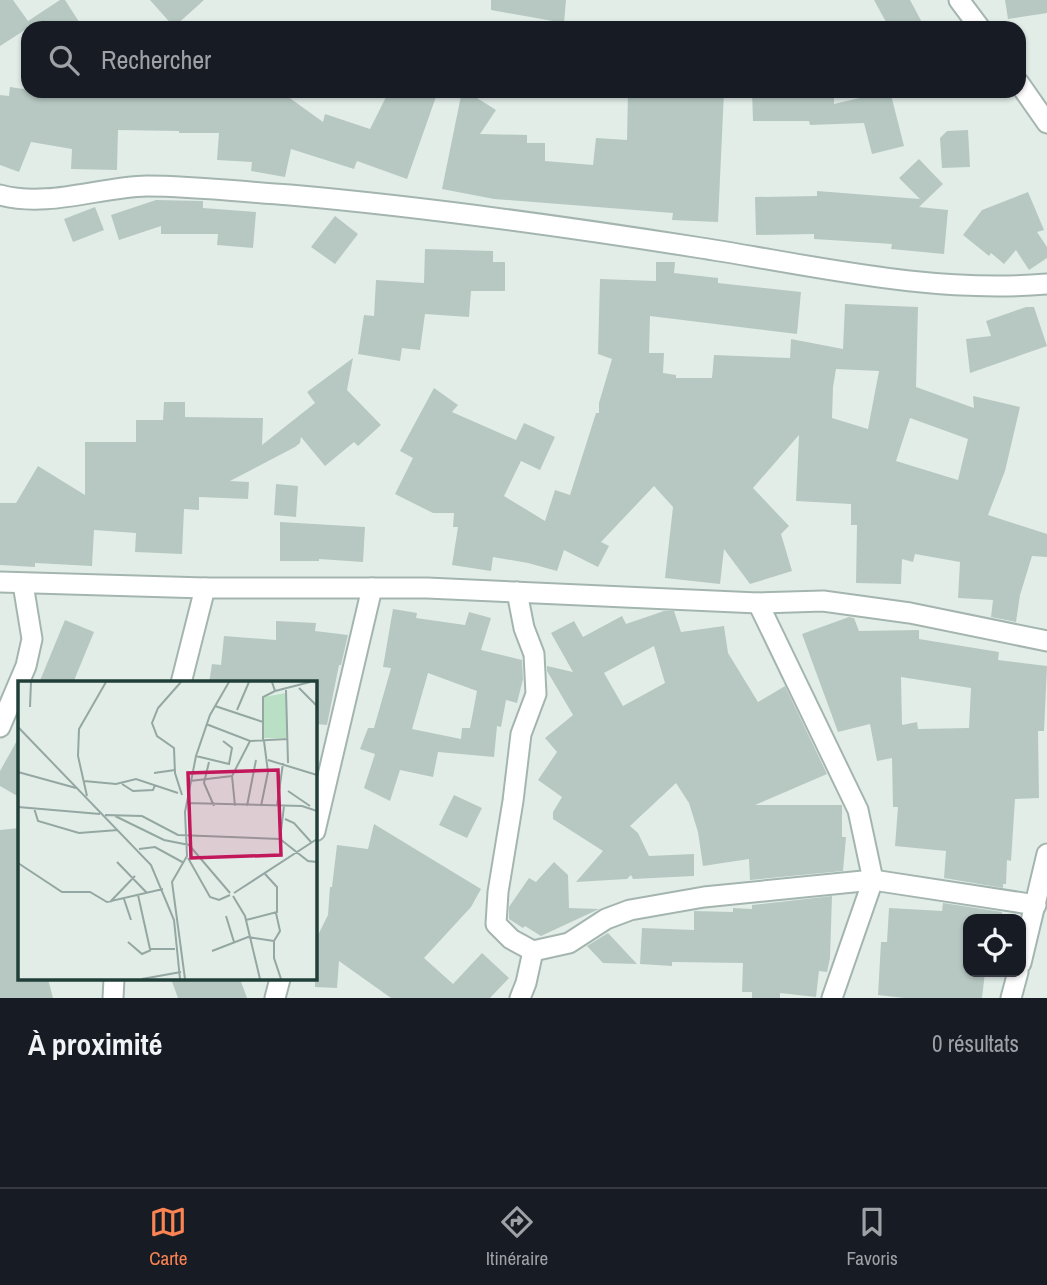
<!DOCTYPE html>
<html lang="fr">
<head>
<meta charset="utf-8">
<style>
  body { margin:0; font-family:"Archivo Narrow",sans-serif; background:#242831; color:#f1f3f6 }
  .controls { position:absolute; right:21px; bottom:21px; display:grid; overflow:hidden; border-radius:14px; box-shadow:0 2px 5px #0004 }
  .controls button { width:63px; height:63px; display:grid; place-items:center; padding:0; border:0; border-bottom:2px solid #363941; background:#171b24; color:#f1f3f6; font:35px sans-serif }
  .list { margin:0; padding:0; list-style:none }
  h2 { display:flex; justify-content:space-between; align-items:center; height:91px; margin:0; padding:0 28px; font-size:30px }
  h2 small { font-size:23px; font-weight:400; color:#9ea1a6 }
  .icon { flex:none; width:38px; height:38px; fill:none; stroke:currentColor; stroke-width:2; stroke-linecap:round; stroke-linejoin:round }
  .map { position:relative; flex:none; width:1047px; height:998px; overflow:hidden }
  .search { position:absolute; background:#171b24; box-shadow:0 2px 5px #0004; left:21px; right:21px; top:21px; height:77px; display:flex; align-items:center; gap:18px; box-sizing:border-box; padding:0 24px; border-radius:21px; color:#9ea1a6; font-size:26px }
  .sheet { height:189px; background:#171b24 }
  nav { display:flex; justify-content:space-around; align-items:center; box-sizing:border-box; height:98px; border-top:2px solid #363941; background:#171b24; font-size:19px; color:#9ea1a6 }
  nav a { display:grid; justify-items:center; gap:4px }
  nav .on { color:#fb8452 }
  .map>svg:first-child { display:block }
  .building { fill:#b7c8c2; fill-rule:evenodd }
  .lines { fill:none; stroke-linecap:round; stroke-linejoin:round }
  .minor-casing { stroke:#a4b5b0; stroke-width:23 }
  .minor { stroke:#fff; stroke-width:19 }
  .inset-road { fill:none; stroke:#94a7a2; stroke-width:2 }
  .view { fill:#c2185b; fill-opacity:0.15; stroke:#c2185b; stroke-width:3.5 }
  .inset-edge { fill:none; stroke:#203f38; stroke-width:3.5 }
</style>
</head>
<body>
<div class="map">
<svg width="1047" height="998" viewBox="0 0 1047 998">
  <rect width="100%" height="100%" fill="#e2ede8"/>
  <g class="building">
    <path d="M0,0H13L28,21L60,0H65L83,28H28L0,46Z"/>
    <path d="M150,0H204L174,27Z"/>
    <path d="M491,0H566L564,23L491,10Z"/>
    <path d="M874,0H910L925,28H892L886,22Z"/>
    <path d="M1005,0H1047V13L1008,19Z"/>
    <path d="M10,87L69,96V91H280L323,122L325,114L370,129L389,91H438L407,179L357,161L354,169L291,149L285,177L251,171L252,162L217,160L219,133H179V131L118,130L117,170L71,169L72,149L31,142L19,172L0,165V95L9,96Z"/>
    <path d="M462,91H466L496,110L480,134L527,135V143H545V161L593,165L596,138L627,140L628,91H724L718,222L672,220L673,213L494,199L442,189Z"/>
    <path d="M752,91H834V104L890,91L904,146L872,154L864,123L810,125L809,121H753Z"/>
    <path d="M968,130L970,167L942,168L940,138L947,131Z"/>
    <path d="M919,159L943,184L919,207L948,210L944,254L891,249L892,244L814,239V234L756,235L755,197L817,196V191L920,199L899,178Z"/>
    <path d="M1028,192L1044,230L1037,232L1047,247V258L1029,270L1016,250L1004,264L991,253L989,256L963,235L982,210Z"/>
    <path d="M156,200L203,201V208L256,212L253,248L217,245L218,234H161V226L119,240L111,215Z"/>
    <path d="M95,207L104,230L73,242L64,219Z"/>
    <path d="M335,216L358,234L335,264L311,247Z"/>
    <path d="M425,249L493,251V262H505V291H471L469,317L425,314L420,350L402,348L400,361L358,354L364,315L374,316L376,280L424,283Z"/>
    <path d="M656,262H675L674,273L718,278V283L801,292L797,334L650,316L649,353H664L663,373L676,375V378H712L714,355L790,358L791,339L843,349L845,304L918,307L916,387L974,408L973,396L1020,407L1005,471L988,515L1047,534V557L1032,556L1020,595L1016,622L991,617L993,600L958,598L960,562L915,554L913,562L902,559L901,584L856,583L857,525H851V504L796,501L799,435L753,488L789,526L781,534L792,571L750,584L724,549L720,584L665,578L673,507L654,486L601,542L609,546L598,567L564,550L557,571L528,563L493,557L491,571L452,565L458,527H453L454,513H433L395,494L413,458L400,451L434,388L458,405L452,412L516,440L524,423L555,437L540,470L521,461L504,496L545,521L555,490L570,495L596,413H599V403L612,359L598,354L600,279L656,281ZM836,369L879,371L868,429L832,418L833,387ZM910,418L968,439L958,480L896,461Z"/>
    <path d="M1026,307H1034L1047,346L970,373L966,339L991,336L986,321Z"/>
    <path d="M353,358L347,390L381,425L358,446L354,442L325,466L301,437L300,443L295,447L230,481L249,482L248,499L199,497V510L184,509L182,554L135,552L136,533L94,530L92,566L35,563V567L0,565V503H16L38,466L85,495V442H136V420H163L164,402H185V417L263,418L262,445L315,403L307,392Z"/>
    <path d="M276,484L298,486L296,517L274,515Z"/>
    <path d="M280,522L365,527L363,562L319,559V561H280Z"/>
    <path d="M393,609L417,613L416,618L465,625L469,612L491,618L481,650L522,660L523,679L517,703L506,700L501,727L497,726L494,757L438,752L433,777L400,770L390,801L364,788L375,754L360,749L368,728H374L391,668L383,667ZM428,673L477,691L470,728H462L461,739L412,729Z"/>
    <path d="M664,611H674L681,632L724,626L728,653L758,702L785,686L827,774L755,805H842V837H846L843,871L750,880L749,859L703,866L698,832L689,803L676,783L630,826L638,833L649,856L694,854V876L633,879L631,875L627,879L576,882L603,851L553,819V812L562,797L538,780L557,752L545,738L573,715L547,671V666L573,672L551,633L574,621L583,637L622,616L626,624ZM654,646L665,683L623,706L604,673Z"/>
    <path d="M849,617L854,618L859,631L919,630V639L999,652L998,660L1047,666L1044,731H1038L1039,798L1015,799L1011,861L1007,860L1006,884H1003V888L944,878L946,851L895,846L898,807H893L892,758L877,761L870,724L838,732L802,634ZM901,677L971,688L969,728L918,729L917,722L902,725Z"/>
    <path d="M65,620L94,632L73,683H39Z"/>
    <path d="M276,621L316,623L315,631L348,635L341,665H339L327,725L315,724V683H209L212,664L221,665L224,636L276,640Z"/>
    <path d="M19,737V797L0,786V771Z"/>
    <path d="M454,795L482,808L467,838L439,825Z"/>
    <path d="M374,824L481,889L471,907L424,958L453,984L482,953L509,978L490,998H391L339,961L337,988L315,987V941L328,915L330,887H332L337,845L368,849Z"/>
    <path d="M19,828V979H48L53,998H0V830Z"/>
    <path d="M554,862L568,875L569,908L599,909L541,936L525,926L523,928L509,919V907L529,878L536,882Z"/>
    <path d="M832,896L830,958L827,972L819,971L816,997L780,993V998H752V992H742L743,963L672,962V966L640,964L642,928L694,930V911L733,912V908L752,909V905Z"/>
    <path d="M943,903L1002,912V919H968V972H985L982,998H904L878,995L881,942H887L889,908L942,911Z"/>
    <path d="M608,933L637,964L603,963L587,946Z"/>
    <path d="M171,979H240L247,998H178Z"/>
  </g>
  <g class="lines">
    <defs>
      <g id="minor">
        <path d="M959,0L980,28"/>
        <path d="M1019,83L1047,123"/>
        <path d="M0,195C48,208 99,187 147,186C194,186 244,192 290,195C426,207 561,226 695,247C812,265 928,294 1047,284"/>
        <path d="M0,582L205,588H427L758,603L823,601L910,613L1047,641"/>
        <path d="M517,592L524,628L534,654L536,694L521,734L513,801L498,892L496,924L511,939L533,951"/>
        <path d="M758,603L858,810L873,880L832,998"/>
        <path d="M181,683L205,588"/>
        <path d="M0,727L26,666L32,639L23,584"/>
        <path d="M315,831L372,588"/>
        <path d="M1021,963L1047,854"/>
        <path d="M113,998L114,979"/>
        <path d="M275,998L280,979"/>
        <path d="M520,998L526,983L533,951L569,943L606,919L630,910L704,897L873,880L1036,905"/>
        <path d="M1011,998L1018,972"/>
      </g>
    </defs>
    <use href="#minor" class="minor-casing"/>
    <use href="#minor" class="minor"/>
  </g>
  <g transform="translate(18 681)">
    <rect width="299" height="299" fill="#e2ede8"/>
    <path d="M268,12L269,57H246V16Z" fill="#b9e0c5"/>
    <path class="inset-road" d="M163,1L140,27L134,42L139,55L156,67L157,92L164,114M254,1L257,10L292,1M281,7L299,25M268,9L270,82M197,25L245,41M12,26L13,1M219,29L231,1M188,43L232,60L270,58M0,46L133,184L156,239L162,298M245,59V16L257,10M178,75L211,83L214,67L205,60M250,79L299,94M191,81L186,102L196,125M0,91L58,107M136,92L157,89M214,95L217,125M66,100L98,103L118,98L160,112M172,100L214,95L232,60M104,103L115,110L135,109L137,104M270,110L292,125M69,115L60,75L61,48L88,1M168,122L284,125L299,130M229,125L238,79M243,125L250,91L246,60M259,125L265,82M0,126L82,133M16,127L20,140L61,152L100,149M87,134L124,135L160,154L262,158L290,180L299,181M97,135L146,159L171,164L212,212M267,138L276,142L293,161M262,158L266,125M121,168L137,166L166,182M170,177L192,216L201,219L212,214M99,181L129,212M0,182L44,211H72L89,221L145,208M216,212L299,158M120,214L132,268H157M215,215L227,235L242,298M106,218L113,239M92,221L117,195M258,232L262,250L256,260V277L263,298M208,235L216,261M228,239L259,231V206L247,193M110,261L124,273L133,269M194,270L230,256L256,260M124,298L163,291M167,298L154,201L169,175L167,131L178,75L192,34L211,1"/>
    <path class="view" d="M260,89L263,174L173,177L170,92Z"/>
    <rect width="299" height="299" class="inset-edge"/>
  </g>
</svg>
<div class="controls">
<button><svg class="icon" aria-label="locate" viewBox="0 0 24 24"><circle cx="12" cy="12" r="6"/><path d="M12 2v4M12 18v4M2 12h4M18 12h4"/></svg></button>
</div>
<div class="search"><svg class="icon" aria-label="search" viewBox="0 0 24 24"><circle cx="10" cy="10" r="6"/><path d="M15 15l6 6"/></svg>Rechercher</div>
</div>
<section class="sheet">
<h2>À proximité<small>0 résultats</small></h2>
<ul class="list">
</ul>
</section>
<nav>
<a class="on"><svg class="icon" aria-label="map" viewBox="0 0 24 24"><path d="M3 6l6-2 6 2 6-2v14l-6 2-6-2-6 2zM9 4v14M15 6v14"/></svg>Carte</a>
<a><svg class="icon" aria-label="directions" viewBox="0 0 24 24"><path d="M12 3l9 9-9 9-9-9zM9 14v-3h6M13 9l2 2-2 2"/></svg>Itinéraire</a>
<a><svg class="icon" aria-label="saved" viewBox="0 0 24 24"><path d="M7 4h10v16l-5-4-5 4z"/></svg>Favoris</a>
</nav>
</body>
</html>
